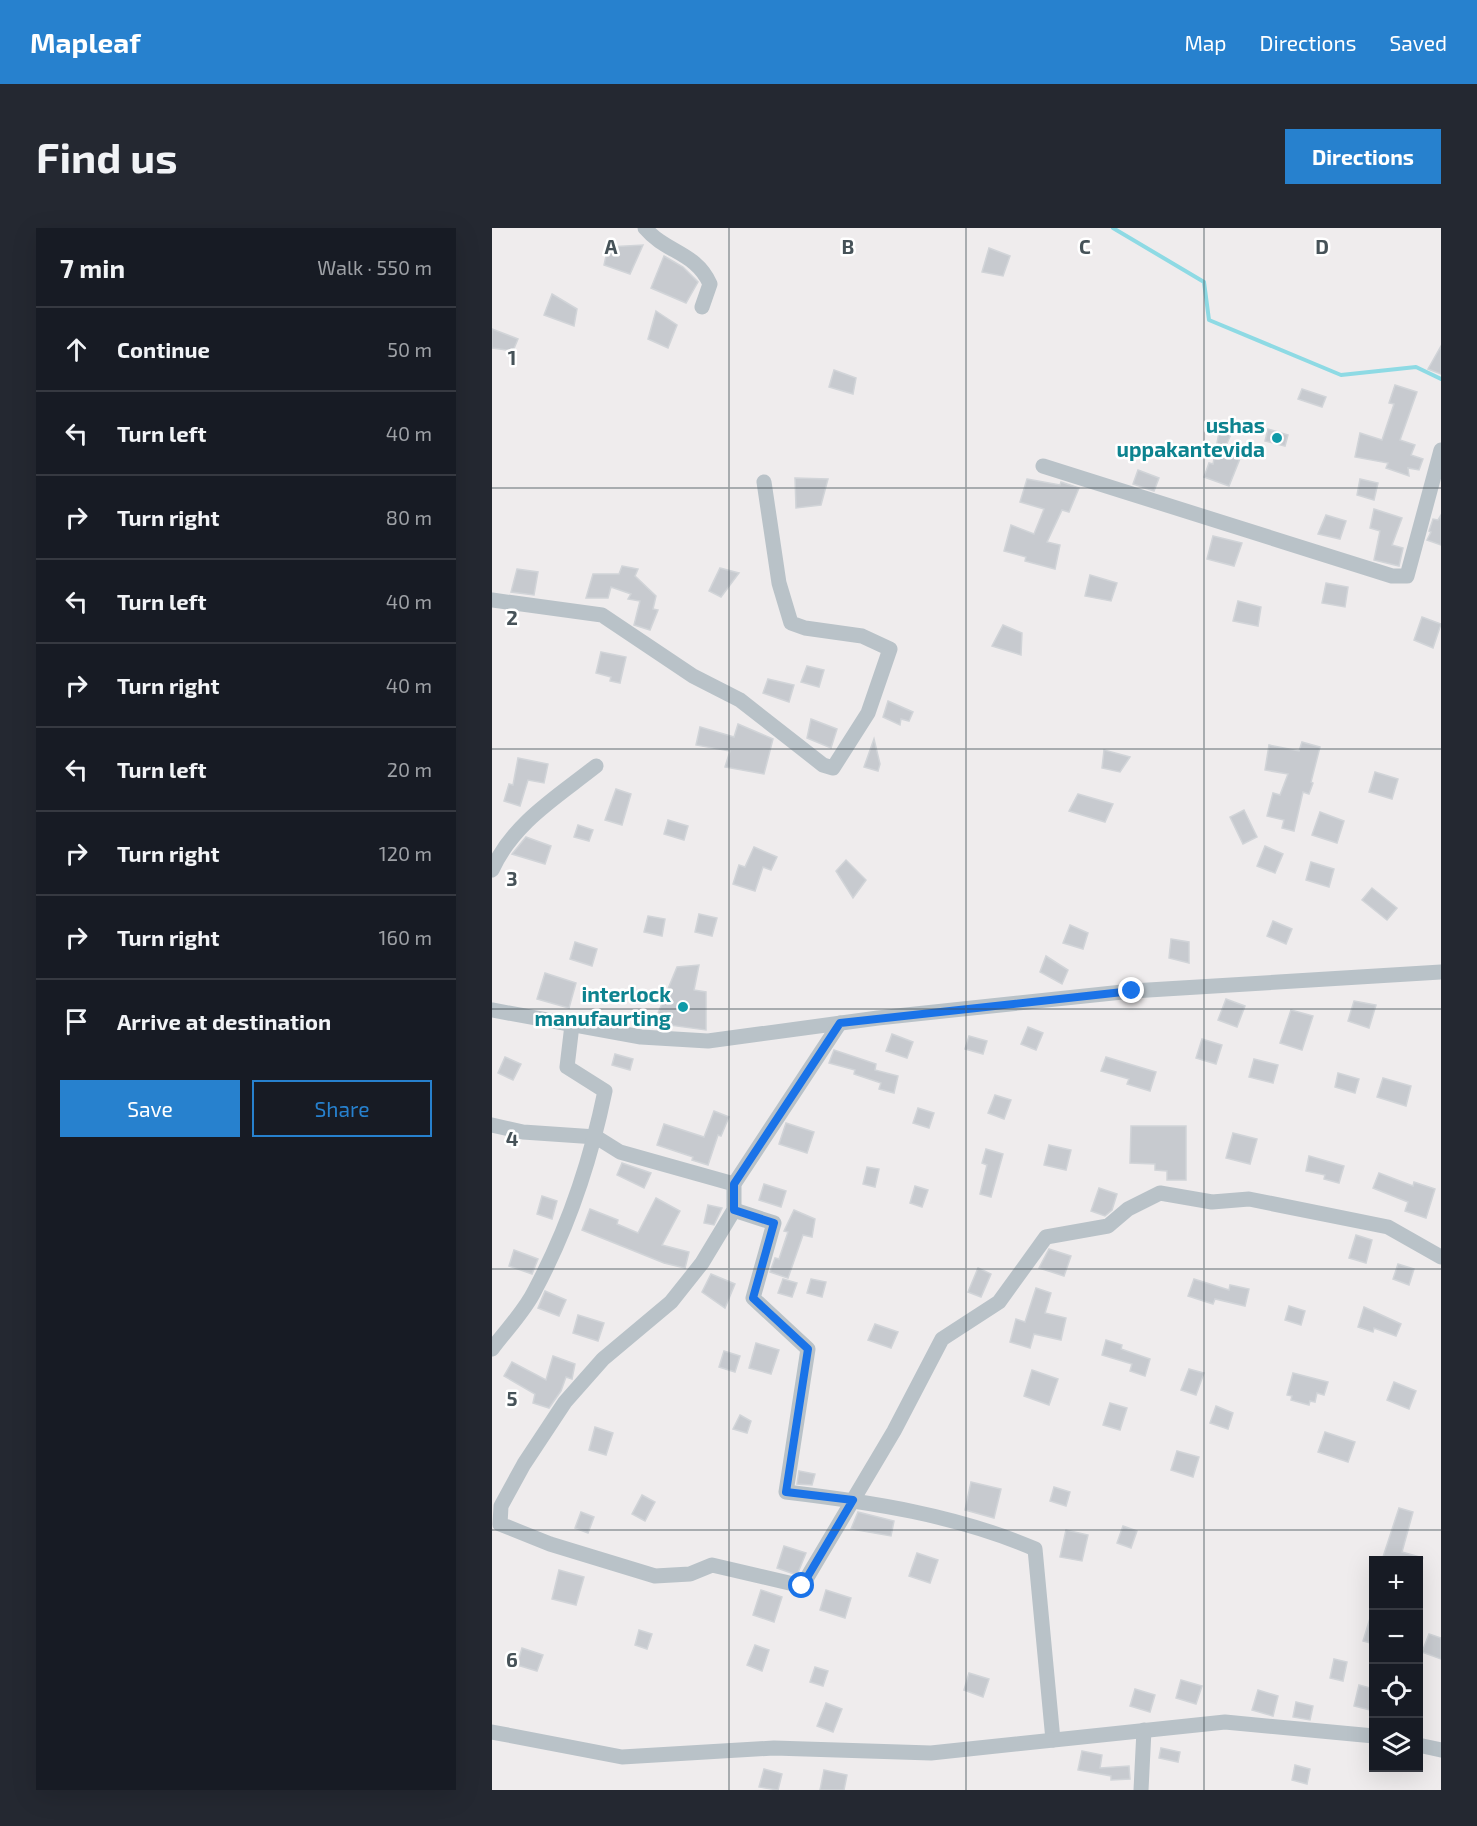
<!DOCTYPE html>
<html lang="en">
<head>
<meta charset="utf-8">
<style>
  body { margin:0; font-family:"Exo 2",sans-serif; background:#242831; color:#f1f3f6 }
  .controls { position:absolute; right:18px; bottom:18px; display:grid; overflow:hidden; border-radius:0px; box-shadow:0 6px 24px #0002 }
  .controls button { width:54px; height:54px; display:grid; place-items:center; padding:0; border:0; border-bottom:2px solid #363941; background:#171b24; color:#f1f3f6; font:30px sans-serif }
  .stop { position:absolute; width:18px; height:18px; margin:-14px; border:4px solid #1a73e8; border-radius:50%; background:#fff }
  .stop.end { background:#1a73e8; border-color:#fff; box-shadow:0 2px 6px #0008 }
  .list { margin:0; padding:0; list-style:none }
  h2 { display:flex; justify-content:space-between; align-items:center; height:78px; margin:0; padding:0 24px; font-size:26px }
  h2 small { font-size:20px; font-weight:400; color:#9ea1a6 }
  .list li { display:grid; grid-template-columns:39px 1fr auto; gap:18px; align-items:center; box-sizing:border-box; height:84px; padding:0 24px; border-top:2px solid #363941 }
  .list b { display:block; font-size:22px; white-space:nowrap }
  .list em { font-size:20px; font-style:normal; color:#9ea1a6 }
  .actions { display:flex; gap:12px; padding:18px 24px }
  .actions a { flex:1; padding:14px 0; border:2px solid #2781ce; border-radius:0px; text-align:center; font-size:21px; color:#2781ce }
  .actions .main { background:#2781ce; color:#fff }
  .icon { flex:none; width:33px; height:33px; fill:none; stroke:currentColor; stroke-width:2; stroke-linecap:round; stroke-linejoin:round }
  .map { position:relative; flex:none; width:949px; height:1562px; overflow:hidden; border-radius:0px }
  header { display:flex; align-items:center; gap:36px; box-sizing:border-box; height:84px; padding:0 30px; background:#2781ce; color:#fff }
  header strong { font-size:28px }
  nav { display:flex; gap:33px; margin-inline-start:auto; font-size:21px }
  .intro { display:flex; align-items:center; justify-content:space-between; box-sizing:border-box; height:144px; padding:0 36px }
  h1 { margin:0; font-size:42px }
  .button { padding:15px 27px; border-radius:0px; background:#2781ce; color:#fff; font-size:21px; font-weight:700 }
  main { display:flex; gap:36px; padding:0 36px }
  aside { flex:1; background:#171b24; border-radius:0px; box-shadow:0 6px 24px #0002 }
  .map>svg:first-child { display:block }
  .lines { fill:none; stroke-linecap:round; stroke-linejoin:round }
  .stream { stroke:#8edae4; stroke-width:4 }
  .building { fill:#c7cacf; stroke:#d1d4d8; stroke-width:1.5 }
  .minor { stroke:#b9c2c8; stroke-width:15 }
  .route { stroke:#1a73e8; stroke-width:8 }
  .grid { fill:none; stroke:#465258; stroke-width:1.5; stroke-opacity:0.55 }
  .culture-dot { fill:#0f9aa8; stroke:#fff; stroke-width:2 }
  .labels { text-anchor:middle; stroke-width:5; stroke-linejoin:round; paint-order:stroke }
  .culture-label { font-size:21px; font-weight:bold; fill:#0d838f; stroke:#fff; text-anchor:end }
  .grid-label { font-size:20px; text-anchor:middle; font-weight:bold; fill:#465258; stroke:#fff; stroke-width:5; stroke-linejoin:round; paint-order:stroke }
</style>
</head>
<body>
<header>
<strong>Mapleaf</strong>
<nav><a>Map</a><a>Directions</a><a>Saved</a></nav>
</header>
<div class="intro"><h1>Find us</h1><a class="button">Directions</a></div>
<main>
<aside>
<h2>7 min<small>Walk · 550 m</small></h2>
<ul class="list">
<li><svg class="icon" aria-label="ahead" viewBox="0 0 24 24"><path d="M12 20V5M6 11l6-6 6 6"/></svg><div><b>Continue</b></div><em>50 m</em></li>
<li><svg class="icon" aria-label="left" viewBox="0 0 24 24"><path d="M17 20v-9H6M10 6l-5 5 5 5"/></svg><div><b>Turn left</b></div><em>40 m</em></li>
<li><svg class="icon" aria-label="right" viewBox="0 0 24 24"><path d="M7 20v-9h11M14 6l5 5-5 5"/></svg><div><b>Turn right</b></div><em>80 m</em></li>
<li><svg class="icon" aria-label="left" viewBox="0 0 24 24"><path d="M17 20v-9H6M10 6l-5 5 5 5"/></svg><div><b>Turn left</b></div><em>40 m</em></li>
<li><svg class="icon" aria-label="right" viewBox="0 0 24 24"><path d="M7 20v-9h11M14 6l5 5-5 5"/></svg><div><b>Turn right</b></div><em>40 m</em></li>
<li><svg class="icon" aria-label="left" viewBox="0 0 24 24"><path d="M17 20v-9H6M10 6l-5 5 5 5"/></svg><div><b>Turn left</b></div><em>20 m</em></li>
<li><svg class="icon" aria-label="right" viewBox="0 0 24 24"><path d="M7 20v-9h11M14 6l5 5-5 5"/></svg><div><b>Turn right</b></div><em>120 m</em></li>
<li><svg class="icon" aria-label="right" viewBox="0 0 24 24"><path d="M7 20v-9h11M14 6l5 5-5 5"/></svg><div><b>Turn right</b></div><em>160 m</em></li>
<li><svg class="icon" aria-label="arrive" viewBox="0 0 24 24"><path d="M6 21V4h12l-3 4 3 4H6"/></svg><div><b>Arrive at destination</b></div></li>
</ul>
<div class="actions"><a class="main">Save</a><a>Share</a></div>
</aside>
<div class="map">
<svg width="949" height="1562" viewBox="0 0 949 1562">
  <rect width="100%" height="100%" fill="#efeced"/>
  <g class="lines">
    <path class="stream" d="M621,0L712,54L717,92L849,147L924,139L949,151"/>
  </g>
  <g class="building">
    <path d="M151,17L138,46L112,37L116,19Z"/>
    <path d="M497,20L518,28L511,48L490,44Z"/>
    <path d="M172,28L191,39L206,54L194,75L159,60Z"/>
    <path d="M60,66L85,81L82,98L52,87Z"/>
    <path d="M164,83L185,97L176,120L156,111Z"/>
    <path d="M0,101L26,111L21,123L0,120Z"/>
    <path d="M949,118V146L936,141Z"/>
    <path d="M342,142L364,150L361,166L337,159Z"/>
    <path d="M903,157L925,164L908,212L923,217L919,227L931,231L927,242L916,240L917,248L894,240L896,235L863,229L868,205L890,212L902,176L897,175Z"/>
    <path d="M810,161L834,169L830,179L806,171Z"/>
    <path d="M728,199L740,204L733,220L751,223L737,258L712,249L717,235L721,236Z"/>
    <path d="M776,201L796,207L793,218L773,213Z"/>
    <path d="M646,242L667,250L662,263L641,256Z"/>
    <path d="M303,250L336,251L329,277L304,280Z"/>
    <path d="M535,251L568,257L569,254L587,260L577,284L570,282L555,314L568,317L563,341L533,333L534,329L512,323L519,297L542,306L552,281L528,274Z"/>
    <path d="M868,251L886,255L882,272L865,267Z"/>
    <path d="M882,281L910,290L900,317L911,320L907,338L882,332L888,303L878,300Z"/>
    <path d="M834,287L854,293L848,311L826,306Z"/>
    <path d="M949,287V317L935,312L939,304L937,303L941,291L946,292Z"/>
    <path d="M721,308L750,315L742,338L715,331Z"/>
    <path d="M130,338L146,341L143,348L164,368L161,381L166,382L158,402L142,397L148,373L136,371L139,366L119,359L116,370H94L101,346H127Z"/>
    <path d="M228,340L247,345L229,369L217,363Z"/>
    <path d="M25,341L46,344L42,367L19,364Z"/>
    <path d="M598,347L625,355L619,373L593,368Z"/>
    <path d="M834,355L856,359L853,379L830,375Z"/>
    <path d="M746,373L769,379L766,398L741,393Z"/>
    <path d="M930,389L949,396L941,420L922,412Z"/>
    <path d="M511,397L530,405L529,427L500,418Z"/>
    <path d="M109,424L134,429L128,455L118,453L119,449L104,445Z"/>
    <path d="M315,438L332,442L327,459L309,454Z"/>
    <path d="M276,451L302,457L297,474L271,465Z"/>
    <path d="M396,473L421,484L417,493L409,491L408,497L391,489Z"/>
    <path d="M319,491L345,501L339,520L315,510Z"/>
    <path d="M246,496L281,511L272,546L233,539L238,523L204,517L208,499L242,509Z"/>
    <path d="M382,511L388,536L386,543L372,539Z"/>
    <path d="M810,514L828,519L819,554L821,555L817,566L811,564L802,603L790,600L792,592L775,588L781,565L788,567L796,546L773,542L777,517L807,523Z"/>
    <path d="M612,522L638,529L628,544L610,540Z"/>
    <path d="M26,530L56,536L52,555L36,552L28,578L12,573L17,556L21,557Z"/>
    <path d="M883,544L906,551L900,571L877,564Z"/>
    <path d="M124,561L139,566L130,597L113,592Z"/>
    <path d="M586,566L621,576L613,594L577,583Z"/>
    <path d="M752,582L765,609L751,616L738,589Z"/>
    <path d="M828,584L852,593L845,615L820,607Z"/>
    <path d="M176,592L196,598L192,612L172,606Z"/>
    <path d="M86,597L101,602L97,613L82,609Z"/>
    <path d="M34,609L59,618L53,636L20,626Z"/>
    <path d="M773,618L791,626L783,645L765,638Z"/>
    <path d="M262,619L285,629L279,642L271,639L263,663L241,656L247,637L253,639Z"/>
    <path d="M354,632L374,652L361,670L344,643Z"/>
    <path d="M819,634L842,641L837,659L814,652Z"/>
    <path d="M880,660L905,680L895,692L870,672Z"/>
    <path d="M207,686L225,690L220,708L203,704Z"/>
    <path d="M156,688L173,691L170,708L152,704Z"/>
    <path d="M781,693L800,701L794,716L775,708Z"/>
    <path d="M578,697L596,705L591,721L571,715Z"/>
    <path d="M679,711L697,714V735L677,730Z"/>
    <path d="M83,714L105,721L100,738L78,731Z"/>
    <path d="M554,728L576,742L570,756L548,744Z"/>
    <path d="M207,737L202,762L214,764V802L162,795L185,739Z"/>
    <path d="M53,745L84,755L77,780L45,771Z"/>
    <path d="M734,771L753,778L745,799L726,792Z"/>
    <path d="M862,773L884,777L877,800L856,793Z"/>
    <path d="M799,782L821,788L810,822L788,815Z"/>
    <path d="M536,799L551,805L544,822L529,816Z"/>
    <path d="M400,806L421,814L415,830L394,823Z"/>
    <path d="M477,808L495,813L491,826L473,821Z"/>
    <path d="M710,811L730,817L724,836L704,830Z"/>
    <path d="M342,822L384,836L383,842L406,848L402,865L387,861L389,855L362,846L363,842L337,835Z"/>
    <path d="M123,826L141,831L138,842L120,837Z"/>
    <path d="M13,829L29,836L21,852L6,845Z"/>
    <path d="M614,829L664,844L658,863L635,856L637,851L609,843Z"/>
    <path d="M762,831L786,837L781,855L757,849Z"/>
    <path d="M846,845L867,851L863,865L843,859Z"/>
    <path d="M891,850L919,858L914,878L885,869Z"/>
    <path d="M503,867L519,872L512,891L496,885Z"/>
    <path d="M426,880L442,885L437,900L421,895Z"/>
    <path d="M222,883L237,889L229,908L226,907L216,937L200,932L201,929L165,917L172,896L212,909Z"/>
    <path d="M294,895L322,904L315,925L287,916Z"/>
    <path d="M639,898H694V952H675V943L663,942V936L638,935Z"/>
    <path d="M741,905L765,911L758,936L734,930Z"/>
    <path d="M557,917L579,922L574,942L552,937Z"/>
    <path d="M494,921L511,926L499,969L488,966L495,937L490,935Z"/>
    <path d="M817,928L852,938L847,955L832,951L833,947L814,943Z"/>
    <path d="M130,935L159,945L152,960L125,947Z"/>
    <path d="M375,939L387,941L383,959L371,956Z"/>
    <path d="M887,945L921,958L922,954L943,961L934,990L913,983L916,974L881,960Z"/>
    <path d="M272,956L294,963L289,979L267,972Z"/>
    <path d="M423,958L436,962L430,979L418,975Z"/>
    <path d="M607,960L625,966L620,982L613,988L599,983Z"/>
    <path d="M50,968L65,973L60,991L45,986Z"/>
    <path d="M164,970L188,983L170,1017L197,1024L193,1040L172,1035L90,1002L98,981L126,992L125,996L146,1005Z"/>
    <path d="M216,977L230,980L222,997L212,995Z"/>
    <path d="M302,982L323,991L320,1009L311,1007L296,1050L278,1044L283,1030L287,1031L296,1004L292,1003Z"/>
    <path d="M864,1007L880,1012L874,1035L857,1030Z"/>
    <path d="M557,1021L579,1028L572,1048L547,1040Z"/>
    <path d="M22,1022L46,1031L40,1046L17,1038Z"/>
    <path d="M906,1036L922,1041L917,1057L901,1051Z"/>
    <path d="M486,1040L499,1046L489,1069L476,1064Z"/>
    <path d="M219,1046L243,1056L233,1080L210,1064Z"/>
    <path d="M291,1051L305,1055L300,1069L286,1065Z"/>
    <path d="M319,1051L334,1054L330,1069L315,1065Z"/>
    <path d="M702,1051L737,1062L738,1057L757,1061L753,1078L723,1071L721,1076L696,1068Z"/>
    <path d="M544,1060L559,1065L553,1085L574,1090L569,1112L542,1106L538,1120L518,1114L524,1091L533,1094Z"/>
    <path d="M53,1063L74,1072L67,1088L46,1080Z"/>
    <path d="M797,1078L813,1083L809,1097L793,1092Z"/>
    <path d="M872,1079L909,1096L904,1108L882,1100L881,1104L866,1099Z"/>
    <path d="M86,1087L112,1095L106,1113L81,1105Z"/>
    <path d="M383,1096L406,1104L399,1120L376,1112Z"/>
    <path d="M614,1112L630,1117L629,1121L658,1131L653,1148L638,1143L640,1136L610,1127Z"/>
    <path d="M264,1115L287,1122L279,1146L257,1140Z"/>
    <path d="M232,1123L248,1128L243,1144L227,1139Z"/>
    <path d="M61,1128L83,1136L80,1151L74,1149L69,1163L57,1180L41,1175L43,1166L12,1148L20,1134L54,1152Z"/>
    <path d="M697,1141L712,1145L704,1167L689,1162Z"/>
    <path d="M540,1142L566,1151L557,1177L532,1168Z"/>
    <path d="M801,1145L836,1154L832,1167L825,1165L823,1174L818,1173L817,1177L799,1172L800,1168L795,1167Z"/>
    <path d="M902,1154L924,1163L917,1181L895,1172Z"/>
    <path d="M618,1175L635,1180L628,1202L611,1197Z"/>
    <path d="M724,1178L741,1185L736,1201L718,1195Z"/>
    <path d="M248,1187L259,1193L255,1205L241,1201Z"/>
    <path d="M103,1199L121,1205L114,1227L97,1222Z"/>
    <path d="M833,1204L863,1214L856,1234L826,1224Z"/>
    <path d="M685,1223L707,1229L701,1249L679,1242Z"/>
    <path d="M307,1243L323,1246L320,1257L305,1256Z"/>
    <path d="M479,1254L509,1261L502,1290L473,1282Z"/>
    <path d="M562,1259L578,1264L574,1278L558,1273Z"/>
    <path d="M150,1267L163,1274L153,1293L140,1286Z"/>
    <path d="M907,1280L921,1284L910,1324L931,1330L930,1332H890Z"/>
    <path d="M89,1284L102,1289L96,1305L83,1300Z"/>
    <path d="M366,1284L402,1293L399,1308L359,1301Z"/>
    <path d="M631,1298L645,1303L639,1320L625,1315Z"/>
    <path d="M574,1302L596,1307L590,1333L568,1329Z"/>
    <path d="M292,1318L314,1325L305,1347L285,1340Z"/>
    <path d="M425,1325L446,1332L438,1355L417,1348Z"/>
    <path d="M67,1342L92,1349L84,1377L60,1371Z"/>
    <path d="M269,1362L290,1369L282,1394L261,1387Z"/>
    <path d="M334,1362L359,1370L353,1390L328,1382Z"/>
    <path d="M879,1387H882V1416L871,1413Z"/>
    <path d="M147,1402L160,1406L155,1421L143,1417Z"/>
    <path d="M937,1406L949,1410V1431L930,1424Z"/>
    <path d="M263,1417L277,1422L270,1443L255,1437Z"/>
    <path d="M30,1420L51,1427L45,1443L25,1437Z"/>
    <path d="M842,1431L855,1434L851,1453L838,1450Z"/>
    <path d="M323,1439L336,1443L331,1458L318,1454Z"/>
    <path d="M477,1445L497,1451L491,1469L472,1462Z"/>
    <path d="M689,1452L710,1458L704,1476L684,1470Z"/>
    <path d="M867,1457L882,1461V1483L862,1478Z"/>
    <path d="M643,1461L663,1467L658,1484L638,1478Z"/>
    <path d="M766,1462L786,1468L781,1488L760,1482Z"/>
    <path d="M804,1474L821,1478L818,1492L801,1489Z"/>
    <path d="M334,1475L350,1481L341,1504L325,1498Z"/>
    <path d="M669,1520L688,1524L686,1534L667,1530Z"/>
    <path d="M590,1523L610,1527L608,1540L637,1538L638,1551L619,1552V1548L586,1542Z"/>
    <path d="M803,1537L818,1541L815,1556L800,1552Z"/>
    <path d="M272,1541L290,1546L286,1562L267,1559Z"/>
    <path d="M332,1542L355,1547L352,1562H328Z"/>
  </g>
  <g class="lines">
    <g class="minor">
      <path d="M153,0C174,25 204,24 218,56L210,79"/>
      <path d="M551,238L900,348H915L949,222"/>
      <path d="M0,372L110,387L201,448L248,472L331,537L341,540L376,485L398,421L370,408L313,400L299,395L287,355L272,254"/>
      <path d="M0,642C21,595 65,569 104,538"/>
      <path d="M0,782L149,809L216,813L386,790L640,763L949,744"/>
      <path d="M348,795L242,956V982L210,1035L179,1074L111,1131L73,1174L32,1236L9,1278L8,1296L58,1316L163,1348L198,1346L220,1337L310,1358L402,1203L450,1111L507,1074L554,1009L616,998L636,981L668,965L720,974L757,971L896,999L949,1029"/>
      <path d="M0,897L31,904L104,909L128,924L242,956"/>
      <path d="M242,982L282,995L261,1070L316,1121L294,1264C378,1274 465,1287 543,1321L561,1512"/>
      <path d="M0,1121C14,1102 33,1083 43,1062C76,1000 99,931 113,863L75,839L80,797"/>
      <path d="M0,1504L130,1529L282,1520L439,1525L733,1494L882,1508"/>
      <path d="M926,1517L949,1522"/>
      <path d="M649,1562L652,1502"/>
    </g>
  </g>
  <g class="lines">
    <path class="route" d="M310,1358L361,1272L294,1264L316,1121L261,1070L282,995L242,982V956L348,795L640,763"/>
  </g>
  <path class="grid" d="M237,0V1562M474,0V1562M712,0V1562M0,260H949M0,521H949M0,781H949M0,1041H949M0,1302H949"/>
  <g class="culture-dot">
    <circle cx="785" cy="210" r="6"/>
    <circle cx="191" cy="779" r="6"/>
  </g>
  <g class="labels">
    <g class="culture-label">
      <text x="773" y="205">ushas<tspan x="773" dy="24">uppakantevida</tspan></text>
      <text x="179" y="774">interlock<tspan x="179" dy="24">manufaurting</tspan></text>
    </g>
  </g>
  <g class="grid-label">
    <text x="119" y="26">A</text>
    <text x="356" y="26">B</text>
    <text x="593" y="26">C</text>
    <text x="830" y="26">D</text>
    <text x="20" y="137">1</text>
    <text x="20" y="397">2</text>
    <text x="20" y="658">3</text>
    <text x="20" y="918">4</text>
    <text x="20" y="1178">5</text>
    <text x="20" y="1439">6</text>
  </g>
</svg>
<div class="controls">
<button>+</button>
<button>−</button>
<button><svg class="icon" aria-label="locate" viewBox="0 0 24 24"><circle cx="12" cy="12" r="6"/><path d="M12 2v4M12 18v4M2 12h4M18 12h4"/></svg></button>
<button><svg class="icon" aria-label="layers" viewBox="0 0 24 24"><path d="M12 4l9 5-9 5-9-5zM3 14l9 5 9-5"/></svg></button>
</div>
<div class="stop" style="left:310px;top:1358px"></div>
<div class="stop end" style="left:640px;top:763px"></div>
</div>
</main>
</body>
</html>
